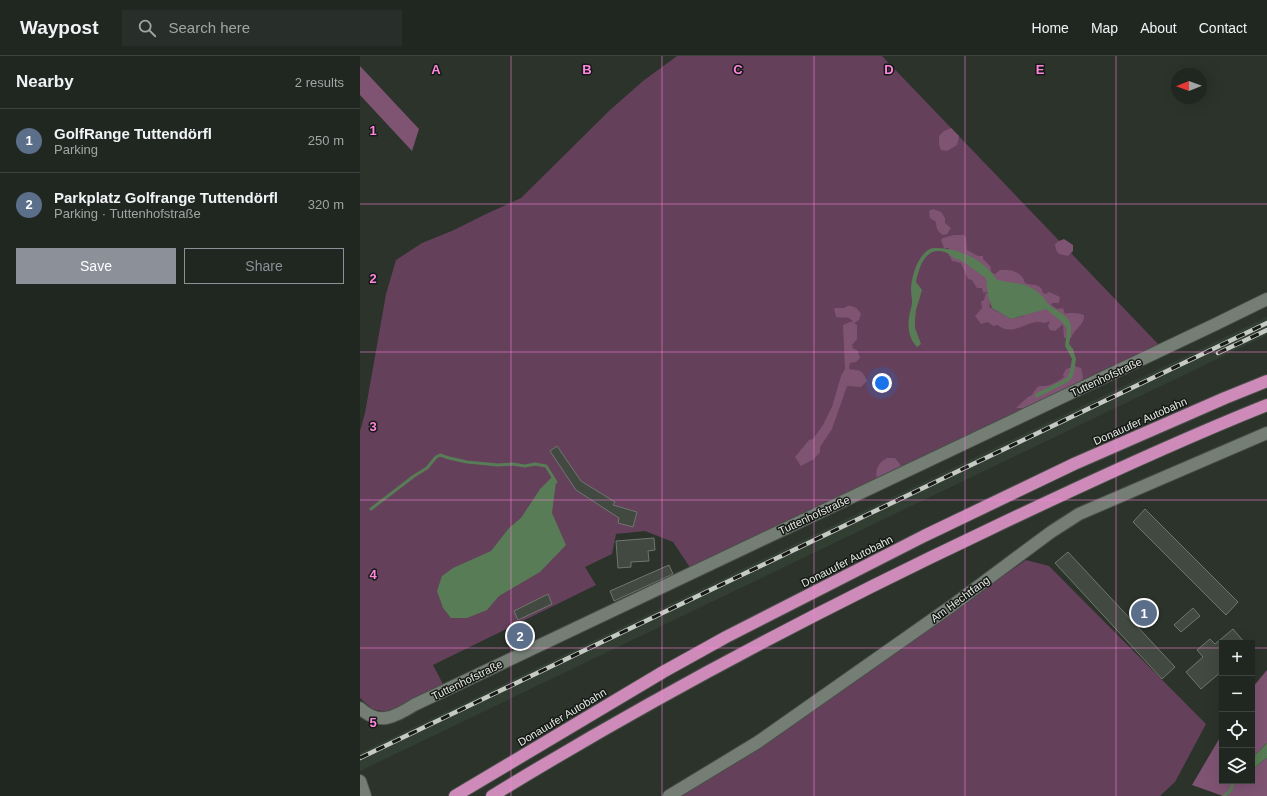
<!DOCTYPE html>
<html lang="en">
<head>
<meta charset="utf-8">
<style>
  body { margin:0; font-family:Arial,sans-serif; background:#282e29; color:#f1f3f6 }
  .controls { position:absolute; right:12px; bottom:12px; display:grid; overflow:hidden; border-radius:0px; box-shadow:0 4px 16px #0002 }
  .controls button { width:36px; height:36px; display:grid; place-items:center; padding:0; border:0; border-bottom:1px solid #3d433e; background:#202620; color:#f1f3f6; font:20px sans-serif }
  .compass { position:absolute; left:811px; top:12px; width:36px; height:36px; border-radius:50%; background:#202620; box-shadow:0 4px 16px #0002; rotate:269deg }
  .you { position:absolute; left:522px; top:327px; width:14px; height:14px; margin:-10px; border:3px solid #fff; border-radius:50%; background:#1a73e8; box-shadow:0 0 0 6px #1a73e833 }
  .badge { display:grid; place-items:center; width:26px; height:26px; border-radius:50%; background:#8c9099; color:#fff; font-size:13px; font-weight:700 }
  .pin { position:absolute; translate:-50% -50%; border:2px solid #fff; box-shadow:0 1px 4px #0006 }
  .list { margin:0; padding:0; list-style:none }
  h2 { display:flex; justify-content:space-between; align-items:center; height:52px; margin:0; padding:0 16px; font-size:17px }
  h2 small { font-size:13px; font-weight:400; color:#a2a5a5 }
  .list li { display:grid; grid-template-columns:26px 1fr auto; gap:12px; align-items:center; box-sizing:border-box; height:64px; padding:0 16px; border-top:1px solid #3d433e }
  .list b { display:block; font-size:15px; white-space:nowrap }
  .list p { margin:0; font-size:13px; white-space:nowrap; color:#a2a5a5 }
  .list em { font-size:13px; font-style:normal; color:#a2a5a5 }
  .actions { display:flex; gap:8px; padding:12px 16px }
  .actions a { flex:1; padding:9px 0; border:1px solid #8c9099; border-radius:0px; text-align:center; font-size:14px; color:#8c9099 }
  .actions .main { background:#8c9099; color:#fff }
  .icon { flex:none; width:22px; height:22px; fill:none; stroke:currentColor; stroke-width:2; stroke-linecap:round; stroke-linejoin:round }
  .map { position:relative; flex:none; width:907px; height:740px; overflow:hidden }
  header { display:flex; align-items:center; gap:24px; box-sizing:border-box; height:56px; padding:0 20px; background:#202620; border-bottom:1px solid #3d433e }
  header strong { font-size:19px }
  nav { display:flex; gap:22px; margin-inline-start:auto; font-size:14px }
  .search { width:280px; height:36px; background:#282e29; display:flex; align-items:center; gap:10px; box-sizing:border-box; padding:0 14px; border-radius:0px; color:#a2a5a5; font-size:15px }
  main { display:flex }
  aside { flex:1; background:#202620 }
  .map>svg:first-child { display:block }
  .built { fill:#333e32 }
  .green { fill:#64405a }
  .forest { fill:#7f5473 }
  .water { fill:#587c55 }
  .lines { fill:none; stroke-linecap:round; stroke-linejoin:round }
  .stream { stroke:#587c55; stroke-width:3 }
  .building { fill:#424941; stroke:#6e776e }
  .minor-casing { stroke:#4a5049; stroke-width:14 }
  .highway-casing { stroke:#4a5049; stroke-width:14 }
  .minor { stroke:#757e75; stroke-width:12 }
  .highway { stroke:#ce8bba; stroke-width:12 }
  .rail-casing { stroke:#c5cbc4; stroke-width:4.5 }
  .rail { stroke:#161916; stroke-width:3; stroke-dasharray:9; stroke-linecap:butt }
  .grid { fill:none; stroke:#ff85df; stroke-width:1; stroke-opacity:0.55 }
  .labels { text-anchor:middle; stroke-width:3; stroke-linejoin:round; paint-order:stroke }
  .street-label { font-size:11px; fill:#e5eae4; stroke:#161916 }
  .grid-label { font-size:13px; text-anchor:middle; font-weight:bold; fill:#ff85df; stroke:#161916; stroke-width:3; stroke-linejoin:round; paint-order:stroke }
</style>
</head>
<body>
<header>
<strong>Waypost</strong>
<div class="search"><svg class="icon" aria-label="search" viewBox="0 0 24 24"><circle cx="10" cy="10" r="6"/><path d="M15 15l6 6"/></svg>Search here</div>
<nav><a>Home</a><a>Map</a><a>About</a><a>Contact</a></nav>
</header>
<main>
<aside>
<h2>Nearby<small>2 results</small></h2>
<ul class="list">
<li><span class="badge" style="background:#5c6f8a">1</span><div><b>GolfRange Tuttendörfl</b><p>Parking</p></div><em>250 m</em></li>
<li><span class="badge" style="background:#5c6f8a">2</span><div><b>Parkplatz Golfrange Tuttendörfl</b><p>Parking · Tuttenhofstraße</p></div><em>320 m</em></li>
</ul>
<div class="actions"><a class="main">Save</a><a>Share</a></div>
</aside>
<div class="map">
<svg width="907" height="740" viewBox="0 0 907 740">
  <rect width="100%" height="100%" fill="#2b332b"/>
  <path class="built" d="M907,261V279L0,715V697Z"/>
  <g class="green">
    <path d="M317,0H522L801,291L331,513L313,486L285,475L256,478L252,498L225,511L236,529L73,609L84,630L27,656L12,653L0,642V375L5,357L26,238L36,204L62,187L94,174L126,158L161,142L250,54L283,25Z"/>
    <path d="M666,504L689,510L846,668L815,726L800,740H317L464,644Z"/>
  </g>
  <g class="forest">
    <path d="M0,10L59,73L52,95L0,39Z"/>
    <path d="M591,72L599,80L597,89L587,95L581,94L579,89V80L584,75Z"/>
    <path d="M573,153L581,156L585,162V167L591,172L587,178L583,179C578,176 576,172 576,166L570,162L569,155Z"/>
    <path d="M594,179H604L606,181L607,194L618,200H623V203L631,211C630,215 631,217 635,218L640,214C650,213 663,216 665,227C673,230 681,227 683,237L686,238L689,236L700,241L699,247H692L691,249L697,253L703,252L705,258C710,256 719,257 724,259C725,269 714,273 711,282H704L703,268L695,275L690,274L688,270L690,265L685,267C682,267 679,265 676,266C663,268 650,280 638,269L633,270L628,266L621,268L615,260L622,252L621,246L624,244L626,237H629L630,247L629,251L651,263L664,260L630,235L623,237L622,232H617L612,224L608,223L601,207L592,205L588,197L589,192H584L581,184L583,182Z"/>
    <path d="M704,183L713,189V195L708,200L699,198L696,194L695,188L699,185Z"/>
    <path d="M488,250C495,250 497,252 501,258L499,264L494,267L497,269V283L492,289L493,292L498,295L500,302L496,306L490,307L489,313C500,315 502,313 507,325L501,331L487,330L472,373L460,391V396L454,403L441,410L435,401L449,384L453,383L463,369L472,351L481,320L485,313L483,269L490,266H493C489,259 482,263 476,261L474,252H484Z"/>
    <path d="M715,310L721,312L723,321L721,328L671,352H656L668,341L672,339C680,326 678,332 690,329C695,327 700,324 704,321L703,319L706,313Z"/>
    <path d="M527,402H535L542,411L517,425C515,414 517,408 527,402Z"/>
    <path d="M907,614V687L892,702V632Z"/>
    <path d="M862,678V725H871V734L874,725H892V715L900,707L907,702V740H863L832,729Z"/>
  </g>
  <g class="water">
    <path d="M573,192C597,191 624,203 637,224C646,226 662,227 670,231C674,233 679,237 682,240C685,242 686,246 688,248C708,263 715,260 709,288L713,293L716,303L714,316L712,321L708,326L676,342L675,338L707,322L710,315L712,303L705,290L707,273L702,266L686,253L651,263L632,252L628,240L626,222C618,217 609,209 600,204C598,203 596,203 594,202C591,200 590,198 587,197C566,188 559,211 556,226L562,234L556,254L555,264V272L561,288L557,291C548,282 547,268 550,256C551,253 552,249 552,246C552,242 551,238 551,234C551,220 559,195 573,192Z"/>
    <path d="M192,421L196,426L192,457L206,489L180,516L139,540L127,554L107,562H91L83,552L77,535L82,520L93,512L131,495L149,472L161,462L180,433Z"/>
    <path d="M907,687V702L900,707L892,715V702Z"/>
  </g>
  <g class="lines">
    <g class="stream">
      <path d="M11,453L54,420L67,412L76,401L80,399L89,402L107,406L138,409L152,408L165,410L175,408L186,410L196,426"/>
      <path d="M864,740L871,734L873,725"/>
    </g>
  </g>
  <g class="building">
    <path d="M197,390L221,425L255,446L253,449L277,456L273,471L258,467L259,462L216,434L190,395Z"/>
    <path d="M785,453L878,546L866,559L773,466Z"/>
    <path d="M294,482L295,494L288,495L289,505L271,506V511L258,512L256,485Z"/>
    <path d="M708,496L815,611L802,623L695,507Z"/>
    <path d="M309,509L313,518L254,545L250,535Z"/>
    <path d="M188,538L192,548L158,564L154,555Z"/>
    <path d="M833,552L840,560L821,576L814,569Z"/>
    <path d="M873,573L885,587H862V615L841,633L826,616L843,601L837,594L850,583L855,588Z"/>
  </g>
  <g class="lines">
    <defs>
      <g id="minor">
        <path d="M0,652C19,670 35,661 54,649L856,268L907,243"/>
        <path d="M0,725L5,740"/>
        <path d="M309,740L398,686L593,549L691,476L719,458L907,377"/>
      </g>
      <g id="highway">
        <path d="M95,740L303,616L366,581L564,480L714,408L865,342L907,325"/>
        <path d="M132,740C292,642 459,554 628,474C720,430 812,387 907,349"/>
      </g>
    </defs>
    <use href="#minor" class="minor-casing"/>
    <use href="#highway" class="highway-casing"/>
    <use href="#minor" class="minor"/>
    <use href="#highway" class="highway"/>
    <defs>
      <g id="rail">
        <path d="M858,297L907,274"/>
        <path d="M0,702L907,267"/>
      </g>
    </defs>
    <use href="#rail" class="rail-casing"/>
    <use href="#rail" class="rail"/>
  </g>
  <path class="grid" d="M151,0V740M302,0V740M454,0V740M605,0V740M756,0V740M0,148H907M0,296H907M0,444H907M0,592H862M892,592H907"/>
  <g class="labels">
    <g class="street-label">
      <text transform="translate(746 321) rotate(-25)" y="4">Tuttenhofstraße</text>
      <text transform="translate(780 365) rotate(-24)" y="4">Donauufer Autobahn</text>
      <text transform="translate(454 459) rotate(-25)" y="4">Tuttenhofstraße</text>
      <text transform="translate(487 505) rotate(-27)" y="4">Donauufer Autobahn</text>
      <text transform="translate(600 543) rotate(-36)" y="4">Am Hechtfang</text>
      <text transform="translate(107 624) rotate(-26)" y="4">Tuttenhofstraße</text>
      <text transform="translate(202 661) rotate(-31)" y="4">Donauufer Autobahn</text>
    </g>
  </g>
  <g class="grid-label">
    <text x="76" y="18">A</text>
    <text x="227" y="18">B</text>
    <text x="378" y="18">C</text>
    <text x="529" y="18">D</text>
    <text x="680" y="18">E</text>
    <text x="13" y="79">1</text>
    <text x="13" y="227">2</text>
    <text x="13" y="375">3</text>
    <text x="13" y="523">4</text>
    <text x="13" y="671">5</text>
  </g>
</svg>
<div class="controls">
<button>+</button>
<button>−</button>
<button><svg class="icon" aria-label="locate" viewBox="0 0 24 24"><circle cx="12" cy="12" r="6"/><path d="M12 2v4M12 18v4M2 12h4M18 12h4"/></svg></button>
<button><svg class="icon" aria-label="layers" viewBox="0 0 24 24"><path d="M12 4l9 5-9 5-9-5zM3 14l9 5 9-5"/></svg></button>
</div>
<svg class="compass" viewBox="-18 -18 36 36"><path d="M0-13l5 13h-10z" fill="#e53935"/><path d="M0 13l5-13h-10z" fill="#a2a5a5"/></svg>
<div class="you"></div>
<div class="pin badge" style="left:784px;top:557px;background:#5c6f8a">1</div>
<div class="pin badge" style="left:160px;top:580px;background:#5c6f8a">2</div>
</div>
</main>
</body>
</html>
